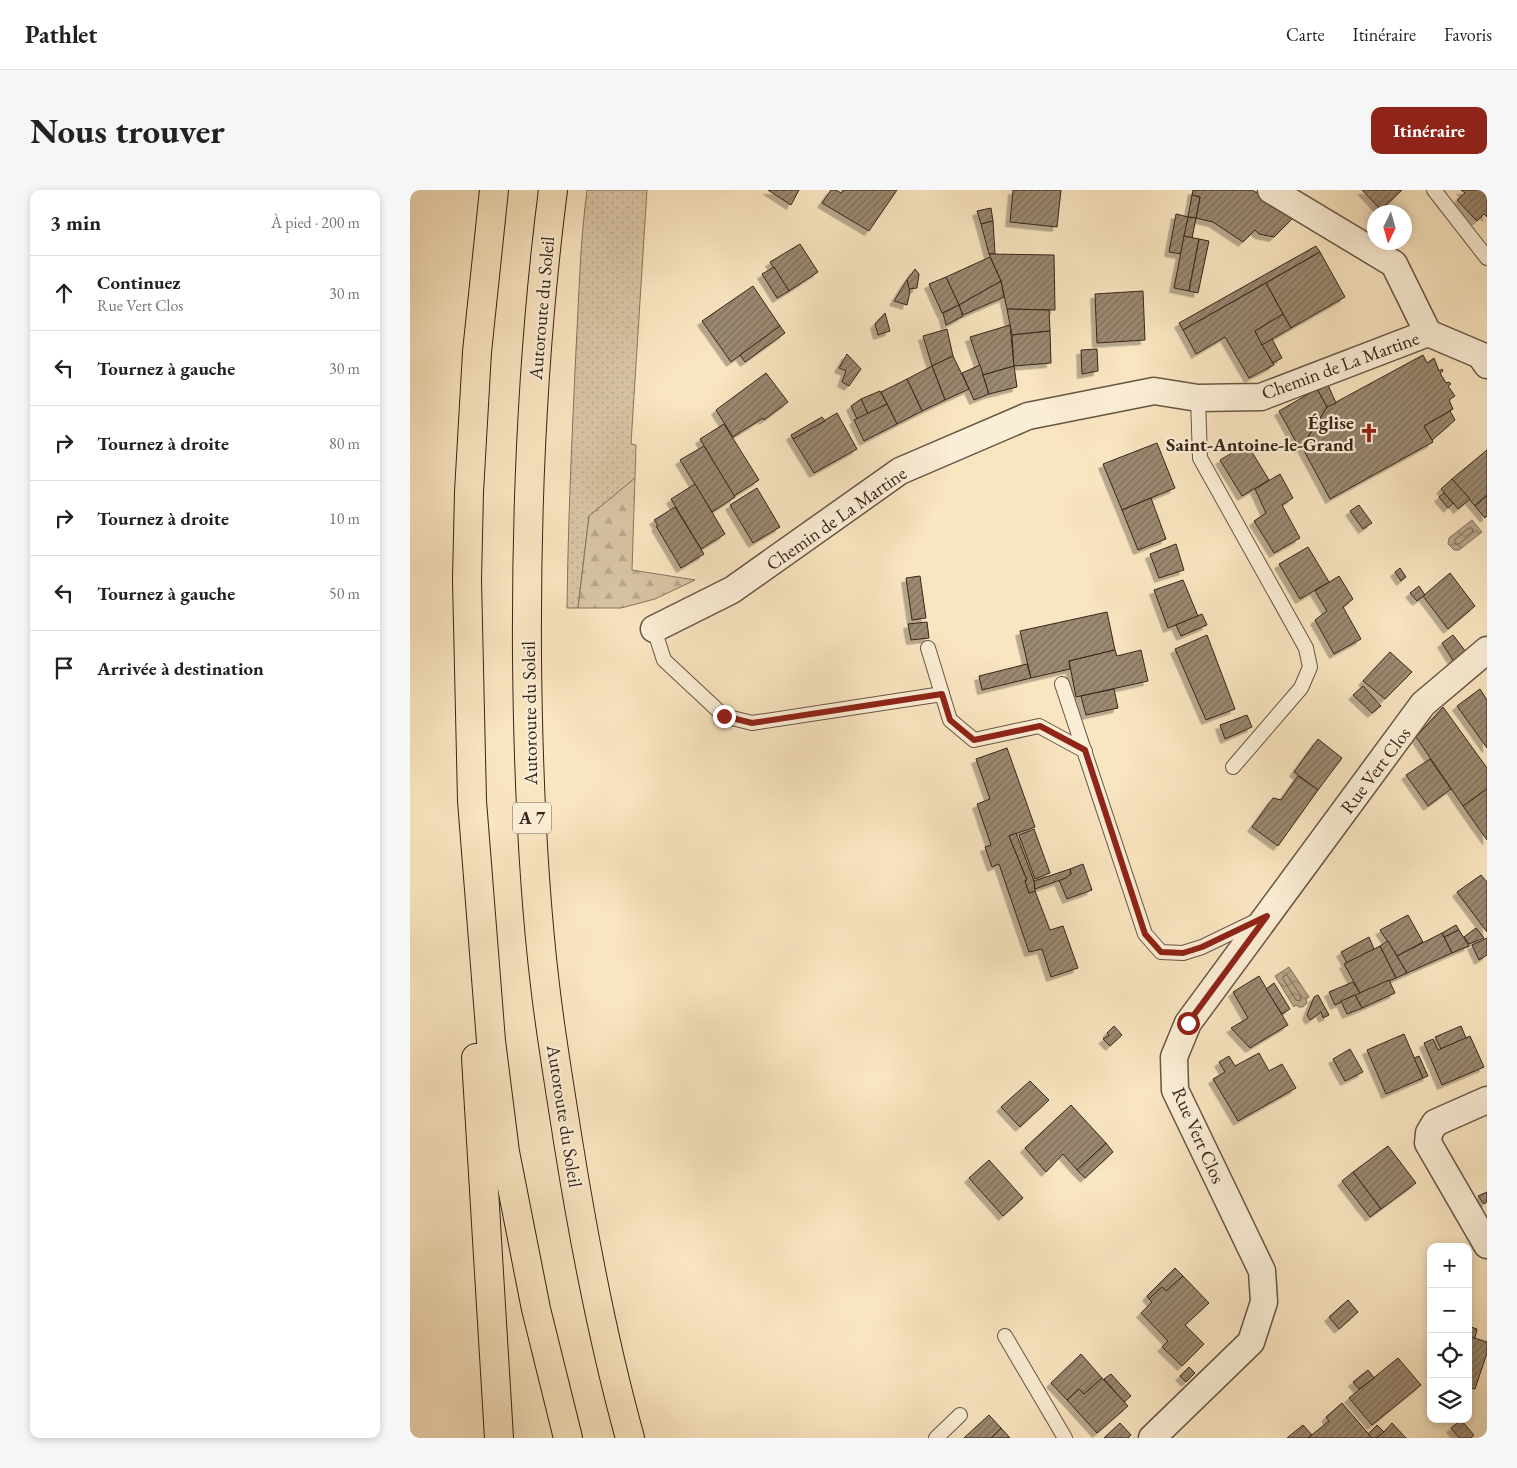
<!DOCTYPE html>
<html lang="fr">
<head>
<meta charset="utf-8">
<style>
  body { margin:0; font-family:"EB Garamond",serif; background:#f6f6f6; color:#222 }
  .controls { position:absolute; right:15px; bottom:15px; display:grid; overflow:hidden; border-radius:10px; box-shadow:0 2px 8px #0003 }
  .controls button { width:45px; height:45px; display:grid; place-items:center; padding:0; border:0; border-bottom:1px solid #e0e0e0; background:#fff; color:#222; font:25px sans-serif }
  .compass { position:absolute; left:957px; top:15px; width:45px; height:45px; border-radius:50%; background:#fff; box-shadow:0 2px 8px #0003; rotate:185deg }
  .stop { position:absolute; width:15px; height:15px; margin:-11px; border:4px solid #8f2418; border-radius:50%; background:#fff }
  .stop.end { background:#8f2418; border-color:#fff; box-shadow:0 1px 5px #0008 }
  .list { margin:0; padding:0; list-style:none }
  h2 { display:flex; justify-content:space-between; align-items:center; height:65px; margin:0; padding:0 20px; font-size:21px }
  h2 small { font-size:16px; font-weight:400; color:#767676 }
  .list li { display:grid; grid-template-columns:32px 1fr auto; gap:15px; align-items:center; box-sizing:border-box; height:75px; padding:0 20px; border-top:1px solid #e0e0e0 }
  .list b { display:block; font-size:19px; white-space:nowrap }
  .list p { margin:0; font-size:16px; white-space:nowrap; color:#767676 }
  .list em { font-size:16px; font-style:normal; color:#767676 }
  .icon { flex:none; width:28px; height:28px; fill:none; stroke:currentColor; stroke-width:2; stroke-linecap:round; stroke-linejoin:round }
  .map { position:relative; flex:none; width:1077px; height:1248px; overflow:hidden; border-radius:10px }
  header { display:flex; align-items:center; gap:30px; box-sizing:border-box; height:70px; padding:0 25px; background:#fff; border-bottom:1px solid #e0e0e0 }
  header strong { font-size:24px }
  nav { display:flex; gap:28px; margin-inline-start:auto; font-size:18px }
  .intro { display:flex; align-items:center; justify-content:space-between; box-sizing:border-box; height:120px; padding:0 30px }
  h1 { margin:0; font-size:35px }
  .button { padding:12px 22px; border-radius:10px; background:#8f2418; color:#fff; font-size:18px; font-weight:700 }
  main { display:flex; gap:30px; padding:0 30px }
  aside { flex:1; background:#fff; border-radius:10px; box-shadow:0 2px 8px #0003 }
  .map>svg:first-child { display:block }
  .grass { fill:url(#grass-dots); stroke:#877460 }
  .forest { fill:url(#forest-firs); stroke:#877460 }
  .water { fill:url(#water-waves); stroke:#83715c }
  .lines { fill:none; stroke-linecap:round; stroke-linejoin:round }
  .shore { stroke:#766452; stroke-width:1 }
  .building { fill:url(#building-hatch); stroke:#36251b; filter:url(#shadow) }
  .lane-casing { stroke:#675544; stroke-width:16 }
  .street-casing { stroke:#675544; stroke-width:29 }
  .highway-casing { stroke:#36251b; stroke-width:30 }
  .lane { stroke:#fbeed6; stroke-width:14 }
  .street { stroke:#fbeed6; stroke-width:26 }
  .highway { stroke:#f9e5c0; stroke-width:28 }
  .route { stroke:#8f2418; stroke-width:6 }
  .labels { text-anchor:middle; stroke-width:4.5; stroke-linejoin:round; paint-order:stroke }
  .shield { fill:#fbeed6; stroke:#716153; stroke-width:1 }
  .shield-label { font-size:18px; font-weight:bold; fill:#36251b }
  .street-label { font-size:19px; fill:#36251b; stroke:#fbeed6 }
  .poi-label { font-size:19px; font-weight:bold; fill:#36251b; stroke:#fbeed6; text-anchor:end }
</style>
</head>
<body>
<header>
<strong>Pathlet</strong>
<nav><a>Carte</a><a>Itinéraire</a><a>Favoris</a></nav>
</header>
<div class="intro"><h1>Nous trouver</h1><a class="button">Itinéraire</a></div>
<main>
<aside>
<h2>3 min<small>À pied · 200 m</small></h2>
<ul class="list">
<li><svg class="icon" aria-label="ahead" viewBox="0 0 24 24"><path d="M12 20V5M6 11l6-6 6 6"/></svg><div><b>Continuez</b><p>Rue Vert Clos</p></div><em>30 m</em></li>
<li><svg class="icon" aria-label="left" viewBox="0 0 24 24"><path d="M17 20v-9H6M10 6l-5 5 5 5"/></svg><div><b>Tournez à gauche</b></div><em>30 m</em></li>
<li><svg class="icon" aria-label="right" viewBox="0 0 24 24"><path d="M7 20v-9h11M14 6l5 5-5 5"/></svg><div><b>Tournez à droite</b></div><em>80 m</em></li>
<li><svg class="icon" aria-label="right" viewBox="0 0 24 24"><path d="M7 20v-9h11M14 6l5 5-5 5"/></svg><div><b>Tournez à droite</b></div><em>10 m</em></li>
<li><svg class="icon" aria-label="left" viewBox="0 0 24 24"><path d="M17 20v-9H6M10 6l-5 5 5 5"/></svg><div><b>Tournez à gauche</b></div><em>50 m</em></li>
<li><svg class="icon" aria-label="arrive" viewBox="0 0 24 24"><path d="M6 21V4h12l-3 4 3 4H6"/></svg><div><b>Arrivée à destination</b></div></li>
</ul>
</aside>
<div class="map">
<svg width="1077" height="1248" viewBox="0 0 1077 1248">
  <defs>
    <pattern id="grass-dots" width="8" height="8" patternUnits="userSpaceOnUse" patternTransform="scale(1.25)"><rect width="8" height="8" fill="#d8c4a4"/><path d="M2 2h.1M6 6h.1" fill="none" stroke="#baa88d" stroke-width="1.8" stroke-linecap="round"/></pattern>
    <pattern id="forest-firs" width="22" height="20" patternUnits="userSpaceOnUse" patternTransform="scale(1.25)"><rect width="22" height="20" fill="#d8c4a4"/><path d="M5 1l3.5 6h-7zM16 11l3.5 6h-7z" fill="#baa88d"/></pattern>
    <pattern id="water-waves" width="16" height="10" patternUnits="userSpaceOnUse" patternTransform="scale(1.25)"><rect width="16" height="10" fill="#b7a488"/><path d="M0 5q4-4 8 0t8 0" fill="none" stroke="#96856e"/></pattern>
    <pattern id="building-hatch" width="6" height="6" patternUnits="userSpaceOnUse" patternTransform="scale(1.25)"><rect width="6" height="6" fill="#9b8971"/><path d="M-1 1l2-2M0 6l6-6M5 7l2-2" fill="none" stroke="#7f705c"/></pattern>
    <filter id="shadow"><feDropShadow dx="-4.5" dy="4.5" stdDeviation="0" flood-color="#0004"/></filter>
  </defs>
  <rect width="100%" height="100%" fill="#f9e5c0"/>
  <filter id="stains"><feTurbulence type="fractalNoise" baseFrequency=".004" numOctaves="4"/><feColorMatrix values="0 0 0 0 .2 0 0 0 0 .09 0 0 0 0 .02 0 0 0 .5 -.17"/></filter>
  <radialGradient id="worn" r=".72"><stop offset=".6" stop-color="#630" stop-opacity="0"/><stop offset="1" stop-color="#630" stop-opacity=".3"/></radialGradient>
  <path class="grass" d="M177,0H237L221,254L226,255L225,288L179,326L168,418H157C158,332 162,246 166,160C169,106 170,53 177,0Z"/>
  <path class="forest" d="M225,288L222,380L285,390L245,409L211,418H168L179,326Z"/>
  <g class="water">
    <path d="M1062,330L1072,342L1049,360H1044L1038,354L1039,348Z"/>
    <path d="M879,777L899,807L896,809L897,813L893,817H889L886,815L884,817L865,786Z"/>
  </g>
  <g class="lines">
    <g class="shore">
      <path d="M1059,338H1062L1063,342L1049,354H1045V350Z"/>
      <path d="M877,785L891,806L890,811L886,810L873,789V787Z"/>
    </g>
  </g>
  <g class="building">
    <path d="M358,0H389L381,15Z"/>
    <path d="M421,0H426L431,3L433,0H487L459,41L412,13Z"/>
    <path d="M603,0H651L647,37L600,32Z"/>
    <path d="M783,0H842L885,26L864,47L849,44L845,40L833,52L803,32L786,28L790,7L782,5Z"/>
    <path d="M952,0H992L971,20Z"/>
    <path d="M1051,0H1077V27L1074,24L1067,31L1047,10L1055,3Z"/>
    <path d="M782,5L790,7L786,28L778,27Z"/>
    <path d="M581,18L583,31L571,34L567,21Z"/>
    <path d="M766,24L778,27L771,64L759,62Z"/>
    <path d="M778,27L786,28L782,48L774,46Z"/>
    <path d="M583,31L585,64H579L571,34Z"/>
    <path d="M774,46L789,49L779,101L764,98Z"/>
    <path d="M789,49L799,51L788,103L779,101Z"/>
    <path d="M390,54L408,82L379,101L360,72Z"/>
    <path d="M906,56L910,62L773,140L769,133Z"/>
    <path d="M910,62L935,107L881,138L856,93Z"/>
    <path d="M579,64L644,65L645,120L597,119L591,91Z"/>
    <path d="M580,67L591,91L549,115L536,87Z"/>
    <path d="M364,77L379,101L367,108L352,84Z"/>
    <path d="M505,79L509,84L507,98L499,99L497,90Z"/>
    <path d="M536,87L549,115L532,123L519,94Z"/>
    <path d="M497,90L500,102L497,115L484,111Z"/>
    <path d="M591,91L594,107L553,125L549,115Z"/>
    <path d="M856,93L873,124L845,141L864,175L839,188L815,147L786,164L773,140Z"/>
    <path d="M343,96L370,136L321,172L292,131Z"/>
    <path d="M733,101L735,150L687,153L685,104Z"/>
    <path d="M549,115L553,126L536,135L533,123Z"/>
    <path d="M597,119L639,120L640,141L602,145Z"/>
    <path d="M475,123L480,141L468,145L465,134Z"/>
    <path d="M873,124L881,138L852,155L845,141Z"/>
    <path d="M600,135L604,176L573,185L560,147Z"/>
    <path d="M370,136L375,143L335,172L330,165Z"/>
    <path d="M537,139L543,166L522,176L513,146Z"/>
    <path d="M640,141L641,173L604,176L602,145Z"/>
    <path d="M862,149L872,168L863,173L852,155Z"/>
    <path d="M687,159L688,181L672,184L671,160Z"/>
    <path d="M437,164L451,179L439,196L432,192L436,181L429,178Z"/>
    <path d="M1013,165L1017,173L1024,168L1029,181L1032,179L1033,181L1030,183L1036,193L1039,192L1041,194L1038,196L1045,206L1039,210L1043,219L1014,236L1023,252L920,309L892,257L917,217Z"/>
    <path d="M543,166L559,199L535,210L522,176Z"/>
    <path d="M570,175L579,204L564,210L552,183Z"/>
    <path d="M522,176L535,210L512,221L497,189Z"/>
    <path d="M604,176L607,197L579,204L573,185Z"/>
    <path d="M356,183L378,212L354,230L353,228L323,247L306,220Z"/>
    <path d="M497,189L512,221L487,234L471,202Z"/>
    <path d="M918,195L926,213L917,217L907,199Z"/>
    <path d="M907,199L917,217L890,259L869,221Z"/>
    <path d="M470,201L477,214L458,224L451,209Z"/>
    <path d="M451,209L458,224L447,229L441,216Z"/>
    <path d="M477,214L487,234L454,251L444,230Z"/>
    <path d="M1040,221L1045,230L1022,250L1014,236Z"/>
    <path d="M427,223L447,259L404,283L383,249Z"/>
    <path d="M412,227L415,231L383,249L381,245Z"/>
    <path d="M314,234L349,290L324,306L290,249Z"/>
    <path d="M747,253L765,298L712,320L693,274Z"/>
    <path d="M837,254L859,290L832,306L810,270Z"/>
    <path d="M294,256L325,307L302,322L270,270Z"/>
    <path d="M1077,260V305L1065,316L1042,289Z"/>
    <path d="M870,284L883,308L872,315L890,348L864,363L844,331L856,323L845,299Z"/>
    <path d="M1042,289L1060,309L1048,319L1031,299Z"/>
    <path d="M285,294L315,344L291,359L261,309Z"/>
    <path d="M347,298L370,337L343,353L320,315Z"/>
    <path d="M1034,303L1043,313L1038,318L1029,307Z"/>
    <path d="M1077,306V326L1075,328L1065,316Z"/>
    <path d="M741,308L756,349L728,360L712,320Z"/>
    <path d="M949,315L962,333L953,339L940,321Z"/>
    <path d="M265,317L294,364L271,378L246,336L248,335L244,330Z"/>
    <path d="M766,354L774,380L749,388L740,364Z"/>
    <path d="M898,357L919,392L890,409L869,374Z"/>
    <path d="M990,378L996,387L991,391L985,382Z"/>
    <path d="M1040,383L1065,416L1038,439L1013,406Z"/>
    <path d="M510,386L516,428L502,430L496,388Z"/>
    <path d="M929,386L943,409L933,417L951,449L924,464L905,430L917,421L905,401Z"/>
    <path d="M773,390L788,426L758,438L744,400Z"/>
    <path d="M1009,396L1015,405L1007,411L1000,403Z"/>
    <path d="M697,422L705,460L659,471L660,479L621,488L610,441Z"/>
    <path d="M792,424L797,435L771,446L766,435Z"/>
    <path d="M517,432L519,448L501,450L498,434Z"/>
    <path d="M797,445L825,519L796,530L765,459Z"/>
    <path d="M1043,445L1056,462L1044,472L1032,453Z"/>
    <path d="M705,460L707,466L731,460L738,491L666,507L659,471Z"/>
    <path d="M980,462L1002,482L975,509L953,491Z"/>
    <path d="M617,474L621,488L572,500L569,486Z"/>
    <path d="M953,496L971,516L962,523L943,505Z"/>
    <path d="M704,499L708,518L676,525L671,506Z"/>
    <path d="M1070,499L1077,510V558L1047,516Z"/>
    <path d="M1033,517L1077,578V599L1053,616L1006,547Z"/>
    <path d="M837,525L842,537L815,549L810,535Z"/>
    <path d="M908,549L932,568L908,600L884,582Z"/>
    <path d="M597,558L625,637L599,646L617,690L615,691L619,703L625,701L640,740L653,736L668,778L641,787L632,759L619,762L589,674L582,677L575,657L581,655L567,614L580,609L566,569Z"/>
    <path d="M1020,569L1041,599L1018,616L996,585Z"/>
    <path d="M888,586L908,600L868,656L842,637L863,608L871,610Z"/>
    <path d="M1077,599V650L1053,616Z"/>
    <path d="M624,639L640,683L625,689L609,645Z"/>
    <path d="M606,643L624,691L625,701L619,703L615,691L617,690L599,646Z"/>
    <path d="M673,674L682,700L657,709L649,690L661,684L660,679Z"/>
    <path d="M660,679L661,684L656,688L625,699L624,691Z"/>
    <path d="M1071,685L1077,692V742L1047,702Z"/>
    <path d="M998,725L1013,752L987,766L970,740Z"/>
    <path d="M1046,735L1049,740L1034,747L1032,743Z"/>
    <path d="M1066,738L1074,748L1059,754L1054,747Z"/>
    <path d="M1049,740L1059,756L1042,763L1034,747Z"/>
    <path d="M1032,743L1042,763L997,783L987,766Z"/>
    <path d="M959,747L964,759L937,773L931,762Z"/>
    <path d="M1077,748V765L1069,770L1062,755Z"/>
    <path d="M978,751L997,783L986,788L970,756Z"/>
    <path d="M970,756L986,788L950,803L934,774Z"/>
    <path d="M849,786L878,835L840,858L821,838L838,828L823,802Z"/>
    <path d="M979,790L985,803L952,818L945,805Z"/>
    <path d="M943,792L950,803L925,815L919,802Z"/>
    <path d="M864,793L880,819L872,824L856,799Z"/>
    <path d="M908,805L919,825L913,828L911,822L900,830L897,825L904,807Z"/>
    <path d="M945,805L952,818L937,824L931,811Z"/>
    <path d="M704,836L712,845L700,856L693,849L699,845L697,843Z"/>
    <path d="M1051,836L1056,848L1031,859L1025,847Z"/>
    <path d="M994,844L1013,888L976,904L957,860Z"/>
    <path d="M1060,846L1074,877L1032,895L1014,853L1023,849L1028,860Z"/>
    <path d="M940,859L953,882L935,891L923,869Z"/>
    <path d="M849,863L859,881L872,874L886,898L828,931L803,889L815,882L809,872L819,866L825,876Z"/>
    <path d="M1009,866L1018,886L1013,888L1004,868Z"/>
    <path d="M620,891L639,910L610,937L591,917Z"/>
    <path d="M661,915L696,953L667,980L653,964L636,982L615,958Z"/>
    <path d="M696,953L703,962L675,988L667,980Z"/>
    <path d="M978,956L1006,993L971,1019L943,982Z"/>
    <path d="M579,970L613,1008L593,1026L559,988Z"/>
    <path d="M943,982L971,1019L960,1027L932,991Z"/>
    <path d="M1077,1002V1012L1074,1014L1068,1006Z"/>
    <path d="M765,1078L773,1086L756,1101L752,1097L739,1109L737,1106Z"/>
    <path d="M773,1086L799,1113L775,1135L794,1154L772,1176L752,1157L758,1151L731,1123L742,1112L739,1109L752,1097L756,1101Z"/>
    <path d="M938,1110L948,1122L929,1139L919,1127Z"/>
    <path d="M1058,1136L1067,1139L1065,1148L1058,1146Z"/>
    <path d="M1058,1146L1077,1152V1163L1065,1199L1058,1197Z"/>
    <path d="M671,1164L692,1188L674,1204L669,1199L657,1210L641,1193Z"/>
    <path d="M988,1168L1011,1195L962,1235L939,1208Z"/>
    <path d="M779,1177L785,1183L776,1192L770,1186Z"/>
    <path d="M958,1180L964,1188L949,1199L943,1192Z"/>
    <path d="M701,1184L721,1206L714,1212L694,1189Z"/>
    <path d="M692,1188L718,1216L687,1243L657,1210L669,1199L674,1204Z"/>
    <path d="M932,1213L962,1248H898L919,1231L916,1227Z"/>
    <path d="M579,1225L591,1238L581,1248H554Z"/>
    <path d="M1051,1230L1064,1245L1061,1248H1049L1041,1238Z"/>
    <path d="M710,1233L721,1245L718,1248H694Z"/>
    <path d="M982,1233L996,1248H966L974,1242Z"/>
    <path d="M893,1235L902,1245L898,1248H877Z"/>
    <path d="M967,1235L974,1242L966,1248H962L958,1244Z"/>
    <path d="M591,1238L600,1248H581Z"/>
  </g>
  <g class="lines">
    <defs>
      <g id="lane">
        <path d="M1024,0L1077,68"/>
        <path d="M788,208L790,268L896,458L900,477L891,498L823,577"/>
        <path d="M244,439L254,470L314,526L342,533L532,504"/>
        <path d="M518,458L540,530L564,550L629,536L675,561"/>
        <path d="M652,494L735,744L751,762L773,763L792,757L848,730"/>
        <path d="M595,1146L655,1248"/>
        <path d="M526,1248L550,1225"/>
      </g>
      <g id="street">
        <path d="M861,0L984,74L1018,143"/>
        <path d="M1018,143L1070,165L1077,175"/>
        <path d="M244,439L322,400L490,281L618,226L744,201L788,208L851,207L1018,143"/>
        <path d="M1077,910L1025,933L1019,943L1018,953L1077,1055"/>
        <path d="M742,1248L841,1152L854,1112L852,1081L765,900L764,867L778,833L1013,514L1077,460"/>
      </g>
      <g id="highway">
        <path d="M84,0L67,162L59,302L57,390L62,611L81,851L95,962L126,1119L158,1248"/>
        <path d="M143,0C123,155 116,311 117,467C118,576 122,686 135,795C141,847 150,899 158,951C174,1051 193,1151 220,1248"/>
        <path d="M66,868L89,1248"/>
      </g>
    </defs>
    <use href="#lane" class="lane-casing"/>
    <use href="#street" class="street-casing"/>
    <use href="#highway" class="highway-casing"/>
    <use href="#lane" class="lane"/>
    <use href="#street" class="street"/>
    <use href="#highway" class="highway"/>
  </g>
  <g class="lines">
    <path class="route" d="M314,526L342,533L532,504L540,530L564,550L630,536L675,560L735,744L751,762L773,763L792,757L857,726L778,833"/>
  </g>
  <defs>
    <symbol id="church-bare" viewBox="-9 -9 18 18"><path d="M-1.2-6h2.4v3.5h3.3v2.4h-3.3V6h-2.4V-.1h-3.3v-2.4h3.3Z" fill="#8f2418" stroke="#fbeed6" stroke-width="2.5" paint-order="stroke"/></symbol>
  </defs>
  <g fill-rule="evenodd">
    <use href="#church-bare" x="945" y="229" width="28" height="28"/>
  </g>
  <g class="labels">
    <rect class="shield" x="103" y="612.5" width="38" height="31" rx="4"/>
    <g class="shield-label">
      <text x="122" y="634">A 7</text>
    </g>
    <g class="street-label">
      <text transform="translate(131 118) rotate(-85)" y="7">Autoroute du Soleil</text>
      <text transform="translate(930 175) rotate(-20)" y="7">Chemin de La Martine</text>
      <text transform="translate(426 328) rotate(-35)" y="7">Chemin de La Martine</text>
      <text transform="translate(119 523) rotate(-91)" y="7">Autoroute du Soleil</text>
      <text transform="translate(965 580) rotate(-53)" y="7">Rue Vert Clos</text>
      <text transform="translate(155 926) rotate(81)" y="7">Autoroute du Soleil</text>
      <text transform="translate(789 945) rotate(66)" y="7">Rue Vert Clos</text>
    </g>
    <g class="poi-label">
      <text x="944" y="239">Église<tspan x="944" dy="22">Saint-Antoine-le-Grand</tspan></text>
    </g>
  </g>
  <rect width="100%" height="100%" filter="url(#stains)"/>
  <rect width="100%" height="100%" fill="url(#worn)"/>
</svg>
<div class="controls">
<button>+</button>
<button>−</button>
<button><svg class="icon" aria-label="locate" viewBox="0 0 24 24"><circle cx="12" cy="12" r="6"/><path d="M12 2v4M12 18v4M2 12h4M18 12h4"/></svg></button>
<button><svg class="icon" aria-label="layers" viewBox="0 0 24 24"><path d="M12 4l9 5-9 5-9-5zM3 14l9 5 9-5"/></svg></button>
</div>
<svg class="compass" viewBox="-18 -18 36 36"><path d="M0-13l5 13h-10z" fill="#e53935"/><path d="M0 13l5-13h-10z" fill="#767676"/></svg>
<div class="stop" style="left:778px;top:833px"></div>
<div class="stop end" style="left:314px;top:526px"></div>
</div>
</main>
</body>
</html>
